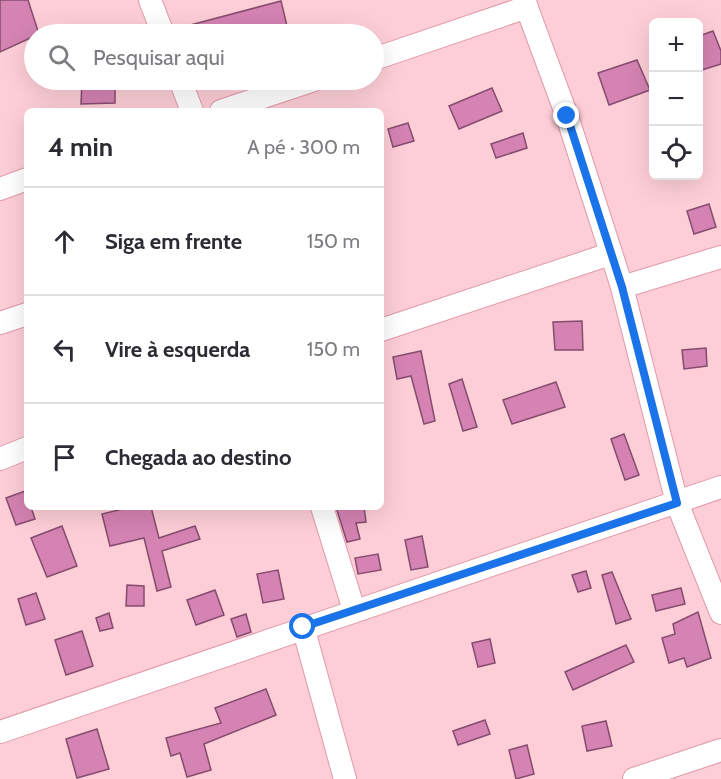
<!DOCTYPE html>
<html lang="pt">
<head>
<meta charset="utf-8">
<style>
  body { margin:0; font-family:Cabin,sans-serif; background:#f7f7f7; color:#2b2b33 }
  .controls { position:absolute; right:18px; top:18px; display:grid; overflow:hidden; border-radius:9px; box-shadow:0 6px 24px #0002 }
  .controls button { width:54px; height:54px; display:grid; place-items:center; padding:0; border:0; border-bottom:2px solid #e1e1e2; background:#fff; color:#2b2b33; font:30px sans-serif }
  .stop { position:absolute; width:18px; height:18px; margin:-14px; border:4px solid #1a73e8; border-radius:50%; background:#fff }
  .stop.end { background:#1a73e8; border-color:#fff; box-shadow:0 2px 6px #0008 }
  .list { margin:0; padding:0; list-style:none }
  h2 { display:flex; justify-content:space-between; align-items:center; height:78px; margin:0; padding:0 24px; font-size:26px }
  h2 small { font-size:20px; font-weight:400; color:#7c7c81 }
  .list li { display:grid; grid-template-columns:39px 1fr auto; gap:18px; align-items:center; box-sizing:border-box; height:108px; padding:0 24px; border-top:2px solid #e1e1e2 }
  .list b { display:block; font-size:22px; white-space:nowrap }
  .list em { font-size:20px; font-style:normal; color:#7c7c81 }
  .icon { flex:none; width:33px; height:33px; fill:none; stroke:currentColor; stroke-width:2; stroke-linecap:round; stroke-linejoin:round }
  .map { position:relative; flex:none; width:721px; height:779px; overflow:hidden }
  .search { position:absolute; background:#fff; box-shadow:0 6px 24px #0002; left:24px; top:24px; width:360px; height:66px; display:flex; align-items:center; gap:15px; box-sizing:border-box; padding:0 21px; border-radius:33px; color:#7c7c81; font-size:22px }
  .panel { position:absolute; background:#fff; box-shadow:0 6px 24px #0002; left:24px; top:108px; width:360px; height:402px; border-radius:9px }
  .map>svg:first-child { display:block }
  .building { fill:#d483b2; stroke:#864c6e; stroke-width:1.5 }
  .lines { fill:none; stroke-linecap:round; stroke-linejoin:round }
  .minor-casing { stroke:#e399aa; stroke-width:24 }
  .minor { stroke:#fff; stroke-width:22 }
  .route { stroke:#1a73e8; stroke-width:8 }
</style>
</head>
<body>
<div class="map">
<svg width="721" height="779" viewBox="0 0 721 779">
  <rect width="100%" height="100%" fill="#fdced7"/>
  <g class="building">
    <path d="M0,0H28L39,34L0,52Z"/>
    <path d="M281,1L287,26L250,34H176L175,29Z"/>
    <path d="M713,31L721,51V64L699,71V36Z"/>
    <path d="M637,60L650,90L609,105L598,73Z"/>
    <path d="M82,80H115V103L81,104Z"/>
    <path d="M492,88L502,111L459,129L449,106Z"/>
    <path d="M408,123L414,141L393,147L388,129Z"/>
    <path d="M523,133L527,148L496,158L491,144Z"/>
    <path d="M709,204L716,227L694,234L687,211Z"/>
    <path d="M582,321L583,350H555L553,322Z"/>
    <path d="M706,348L707,366L684,369L682,350Z"/>
    <path d="M421,351L435,421L424,424L411,376L397,379L393,357Z"/>
    <path d="M462,379L477,427L463,431L449,384Z"/>
    <path d="M556,382L565,407L512,424L503,400Z"/>
    <path d="M624,434L639,475L625,480L611,439Z"/>
    <path d="M25,491L27,507H31L35,519L16,525L6,498Z"/>
    <path d="M131,507H151L159,538L195,526L200,539L162,551L171,587L157,591L144,538L110,546L102,514Z"/>
    <path d="M336,507H364L366,522L356,523L360,539L347,542Z"/>
    <path d="M62,526L77,566L47,577L31,538Z"/>
    <path d="M422,536L428,567L411,570L405,540Z"/>
    <path d="M378,554L381,570L358,574L355,558Z"/>
    <path d="M278,570L284,599L263,603L257,574Z"/>
    <path d="M586,571L591,588L578,592L572,575Z"/>
    <path d="M612,572L631,619L616,624L602,575Z"/>
    <path d="M127,585L144,586V606H126Z"/>
    <path d="M681,588L685,604L656,611L652,595Z"/>
    <path d="M215,590L224,615L196,625L187,600Z"/>
    <path d="M36,593L45,619L26,625L18,599Z"/>
    <path d="M698,612L711,658L687,667L684,658L669,663L662,638L675,634L673,624Z"/>
    <path d="M109,613L113,628L100,631L96,618Z"/>
    <path d="M246,614L251,632L237,637L231,619Z"/>
    <path d="M82,631L93,666L66,675L55,640Z"/>
    <path d="M490,639L495,663L478,667L472,643Z"/>
    <path d="M626,645L634,662L573,690L565,672Z"/>
    <path d="M266,689L276,715L204,744L211,770L187,777L180,753L171,756L166,738L221,723L215,708Z"/>
    <path d="M485,720L490,734L458,745L453,731Z"/>
    <path d="M606,721L612,746L587,751L582,726Z"/>
    <path d="M97,729L109,769L77,778L66,739Z"/>
    <path d="M527,745L534,774L516,779L509,750Z"/>
  </g>
  <g class="lines">
    <defs>
      <g id="minor">
        <path d="M150,0L163,34"/>
        <path d="M524,0L567,116L622,287L677,503L721,613"/>
        <path d="M374,59L527,7"/>
        <path d="M180,80L192,111"/>
        <path d="M221,111L314,80"/>
        <path d="M0,189L27,179"/>
        <path d="M622,287L721,257"/>
        <path d="M0,323L27,314"/>
        <path d="M381,330L610,254"/>
        <path d="M0,459L27,448"/>
        <path d="M322,507L354,610"/>
        <path d="M303,627L345,779"/>
        <path d="M0,732L721,487"/>
        <path d="M634,779L721,750"/>
      </g>
    </defs>
    <use href="#minor" class="minor-casing"/>
    <use href="#minor" class="minor"/>
  </g>
  <g class="lines">
    <path class="route" d="M303,627L677,503L622,287L567,116"/>
  </g>
</svg>
<div class="controls">
<button>+</button>
<button>−</button>
<button><svg class="icon" aria-label="locate" viewBox="0 0 24 24"><circle cx="12" cy="12" r="6"/><path d="M12 2v4M12 18v4M2 12h4M18 12h4"/></svg></button>
</div>
<div class="stop" style="left:303px;top:627px"></div>
<div class="stop end" style="left:567px;top:116px"></div>
<div class="search"><svg class="icon" aria-label="search" viewBox="0 0 24 24"><circle cx="10" cy="10" r="6"/><path d="M15 15l6 6"/></svg>Pesquisar aqui</div>
<section class="panel">
<h2>4 min<small>A pé · 300 m</small></h2>
<ul class="list">
<li><svg class="icon" aria-label="ahead" viewBox="0 0 24 24"><path d="M12 20V5M6 11l6-6 6 6"/></svg><div><b>Siga em frente</b></div><em>150 m</em></li>
<li><svg class="icon" aria-label="left" viewBox="0 0 24 24"><path d="M17 20v-9H6M10 6l-5 5 5 5"/></svg><div><b>Vire à esquerda</b></div><em>150 m</em></li>
<li><svg class="icon" aria-label="arrive" viewBox="0 0 24 24"><path d="M6 21V4h12l-3 4 3 4H6"/></svg><div><b>Chegada ao destino</b></div></li>
</ul>
</section>
</div>
</body>
</html>
